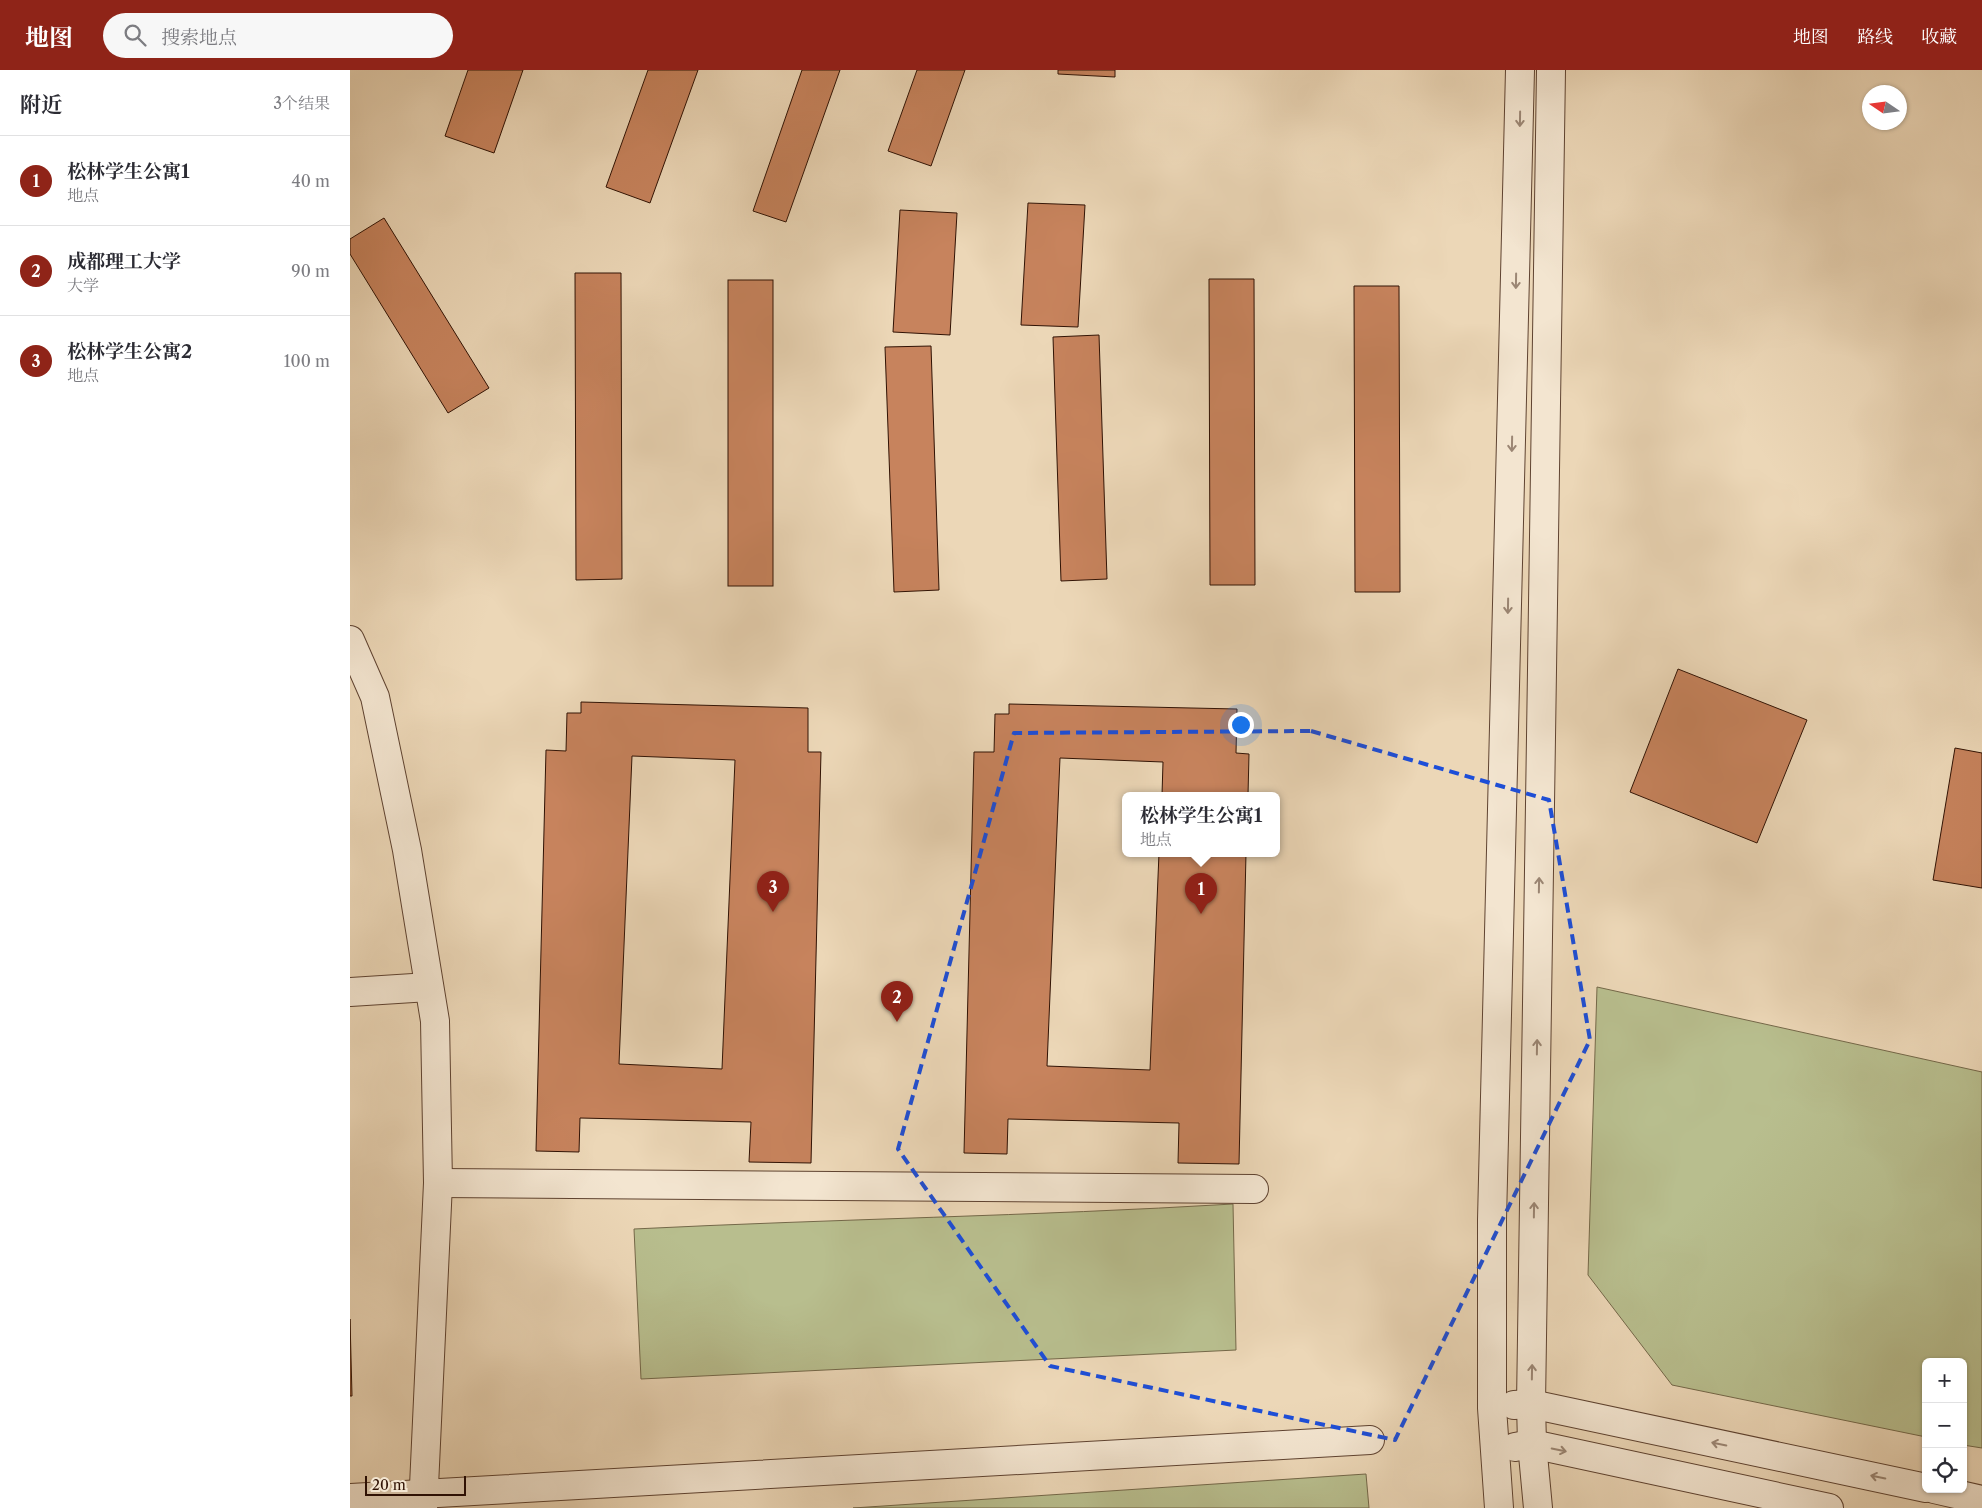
<!DOCTYPE html>
<html lang="zh">
<head>
<meta charset="utf-8">
<style>
  body { margin:0; font-family:"Libre Caslon Text","Noto Serif SC",serif; background:#f7f7f7; color:#2b2b33 }
  .controls { position:absolute; right:15px; bottom:15px; display:grid; overflow:hidden; border-radius:8px; box-shadow:0 1px 4px #0004 }
  .controls button { width:45px; height:45px; display:grid; place-items:center; padding:0; border:0; border-bottom:1px solid #e1e1e2; background:#fff; color:#2b2b33; font:25px sans-serif }
  .compass { position:absolute; left:1512px; top:15px; width:45px; height:45px; border-radius:50%; background:#fff; box-shadow:0 1px 4px #0004; rotate:283deg }
  .scale { position:absolute; left:15px; bottom:12px; width:101px; box-sizing:border-box; padding-left:5px; border:2px solid #301204; border-top:0; font-size:14px; line-height:18px; white-space:nowrap; color:#301204; -webkit-text-stroke:4px #f3e5d0; paint-order:stroke }
  .you { position:absolute; left:890px; top:654px; width:18px; height:18px; margin:-12px; border:4px solid #fff; border-radius:50%; background:#1a73e8; box-shadow:0 0 0 8px #1a73e833 }
  .badge { display:grid; place-items:center; width:32px; height:32px; border-radius:50%; background:#8f2418; color:#fff; font-size:16px; font-weight:700 }
  .pin { position:absolute; translate:-50% -41px; filter:drop-shadow(0 1px 2px #0008) }
  .pin::after { content:''; position:absolute; top:26px; width:18px; height:15px; background:inherit; clip-path:polygon(0 0,100% 0,50% 100%) }
  .popup { position:absolute; left:772px; top:722px; width:158px; height:65px; box-sizing:border-box; display:grid; place-content:center; border-radius:8px; background:#fff; filter:drop-shadow(0 1px 4px #0005); font-size:16px; white-space:nowrap; color:#7c7c81 }
  .popup b { font-size:19px; color:#2b2b33 }
  .popup::after { content:''; position:absolute; left:50%; top:100%; margin-left:-10px; border:10px solid transparent; border-top-color:#fff }
  .list { margin:0; padding:0; list-style:none }
  h2 { display:flex; justify-content:space-between; align-items:center; height:65px; margin:0; padding:0 20px; font-size:21px }
  h2 small { font-size:16px; font-weight:400; color:#7c7c81 }
  .list li { display:grid; grid-template-columns:32px 1fr auto; gap:15px; align-items:center; box-sizing:border-box; height:90px; padding:0 20px; border-top:1px solid #e1e1e2 }
  .list b { display:block; font-size:19px; white-space:nowrap }
  .list p { margin:0; font-size:16px; white-space:nowrap; color:#7c7c81 }
  .list em { font-size:16px; font-style:normal; color:#7c7c81 }
  .icon { flex:none; width:28px; height:28px; fill:none; stroke:currentColor; stroke-width:2; stroke-linecap:round; stroke-linejoin:round }
  .map { position:relative; flex:none; width:1632px; height:1438px; overflow:hidden }
  header { display:flex; align-items:center; gap:30px; box-sizing:border-box; height:70px; padding:0 25px; background:#8f2418; color:#fff }
  header strong { font-size:24px }
  nav { display:flex; gap:28px; margin-inline-start:auto; font-size:18px }
  .search { width:350px; height:45px; background:#f7f7f7; display:flex; align-items:center; gap:12px; box-sizing:border-box; padding:0 18px; border-radius:28px; color:#7c7c81; font-size:19px }
  main { display:flex }
  aside { flex:1; background:#fff }
  .map>svg:first-child { display:block }
  .green { fill:#b8be8e; stroke:#746849 }
  .building { fill:#c7835d; stroke:#301204; fill-rule:evenodd }
  .lines { fill:none; stroke-linecap:round; stroke-linejoin:round }
  .minor-casing { stroke:#5f4331; stroke-width:30 }
  .minor { stroke:#f3e5d0; stroke-width:28 }
  .oneway { stroke:#9b8674 }
  .marked { fill:none; stroke:#1d4ed8; stroke-width:4; stroke-dasharray:10 6; stroke-linejoin:round }
</style>
</head>
<body>
<header>
<strong>地图</strong>
<div class="search"><svg class="icon" aria-label="search" viewBox="0 0 24 24"><circle cx="10" cy="10" r="6"/><path d="M15 15l6 6"/></svg>搜索地点</div>
<nav><a>地图</a><a>路线</a><a>收藏</a></nav>
</header>
<main>
<aside>
<h2>附近<small>3个结果</small></h2>
<ul class="list">
<li><span class="badge">1</span><div><b>松林学生公寓1</b><p>地点</p></div><em>40 m</em></li>
<li><span class="badge">2</span><div><b>成都理工大学</b><p>大学</p></div><em>90 m</em></li>
<li><span class="badge">3</span><div><b>松林学生公寓2</b><p>地点</p></div><em>100 m</em></li>
</ul>
</aside>
<div class="map">
<svg width="1632" height="1438" viewBox="0 0 1632 1438">
  <rect width="100%" height="100%" fill="#ecd7b7"/>
  <filter id="stains"><feTurbulence type="fractalNoise" baseFrequency=".004" numOctaves="4"/><feColorMatrix values="0 0 0 0 .2 0 0 0 0 .09 0 0 0 0 .02 0 0 0 .5 -.17"/></filter>
  <radialGradient id="worn" r=".72"><stop offset=".6" stop-color="#630" stop-opacity="0"/><stop offset="1" stop-color="#630" stop-opacity=".3"/></radialGradient>
  <g class="green">
    <path d="M1247,917L1632,1002V1378L1613,1375V1292H1576V1367L1322,1315L1238,1205Z"/>
    <path d="M883,1134L886,1280L291,1309L284,1159C484,1149 684,1146 883,1134Z"/>
    <path d="M1016,1404L1019,1438H503Z"/>
  </g>
  <g class="building">
    <path d="M118,0H173L144,83L95,66Z"/>
    <path d="M298,0H348L300,133L256,117Z"/>
    <path d="M452,0H490L436,152L403,141Z"/>
    <path d="M567,0H615L581,96L538,81Z"/>
    <path d="M708,0H765V7L708,4Z"/>
    <path d="M678,133L735,135L728,257L671,255Z"/>
    <path d="M550,140L607,143L600,265L543,262Z"/>
    <path d="M34,148L139,318L98,343L0,184V169Z"/>
    <path d="M225,203H271L272,509L226,510Z"/>
    <path d="M859,209H904L905,515H860Z"/>
    <rect x="378" y="210" width="45" height="306"/>
    <path d="M1004,216H1049L1050,522H1005Z"/>
    <path d="M749,265L757,509L711,511L703,267Z"/>
    <path d="M581,276L589,520L544,522L535,277Z"/>
    <path d="M1328,599L1457,650L1407,773L1280,722Z"/>
    <path d="M231,632L458,638V682H471L461,1093L399,1092L401,1052L230,1048L229,1082L186,1081L196,680L216,681L217,643H231ZM282,686L385,690L372,999L269,994Z"/>
    <path d="M659,634L887,639L886,683L899,684L898,725H812L813,692L710,688L697,996L800,1000L809,783H896L889,1094L828,1093L829,1053L658,1049L657,1084L614,1083L624,682H644L645,644H659Z"/>
    <path d="M1605,678L1632,683V818L1583,810Z"/>
    <path d="M0,1249L2,1326H0Z"/>
  </g>
  <g class="lines">
    <defs>
      <g id="minor">
        <path d="M0,570L25,627L57,780L85,951L88,1113L73,1438"/>
        <path d="M0,922L79,917"/>
        <path d="M88,1113L904,1119"/>
        <path d="M1164,1335L1181,1334L1576,1418"/>
        <path d="M1165,1377L1182,1374L1479,1438"/>
        <path d="M1584,1419L1632,1430"/>
        <path d="M0,1428L1020,1370"/>
        <path d="M1149,1438L1142,1338V1150L1170,0"/>
        <path d="M1188,1438L1182,1374L1181,1334L1201,0"/>
      </g>
    </defs>
    <use href="#minor" class="minor-casing"/>
    <use href="#minor" class="minor"/>
  </g>
  <defs><path id="oneway-shaft" d="M-6 0H5M1.5-3L5.5 0L1.5 3" fill="none" stroke-width="1.6" stroke-linecap="round" stroke-linejoin="round" transform="scale(1.25)"/></defs>
  <g class="oneway">
    <use href="#oneway-shaft" transform="translate(1170 49) rotate(91)"/>
    <use href="#oneway-shaft" transform="translate(1166 211) rotate(91)"/>
    <use href="#oneway-shaft" transform="translate(1162 374) rotate(91)"/>
    <use href="#oneway-shaft" transform="translate(1158 536) rotate(91)"/>
    <use href="#oneway-shaft" transform="translate(1189 815) rotate(-89)"/>
    <use href="#oneway-shaft" transform="translate(1187 977) rotate(-89)"/>
    <use href="#oneway-shaft" transform="translate(1184 1140) rotate(-89)"/>
    <use href="#oneway-shaft" transform="translate(1182 1302) rotate(-89)"/>
    <use href="#oneway-shaft" transform="translate(1369 1374) rotate(-168)"/>
    <use href="#oneway-shaft" transform="translate(1209 1380) rotate(12)"/>
    <use href="#oneway-shaft" transform="translate(1528 1407) rotate(-168)"/>
  </g>
  <path class="marked" d="M961,661L1199,730L1240,970L1045,1370L700,1296L548,1079L664,663Z"/>
  <rect width="100%" height="100%" filter="url(#stains)"/>
  <rect width="100%" height="100%" fill="url(#worn)"/>
</svg>
<div class="controls">
<button>+</button>
<button>−</button>
<button><svg class="icon" aria-label="locate" viewBox="0 0 24 24"><circle cx="12" cy="12" r="6"/><path d="M12 2v4M12 18v4M2 12h4M18 12h4"/></svg></button>
</div>
<svg class="compass" viewBox="-18 -18 36 36"><path d="M0-13l5 13h-10z" fill="#e53935"/><path d="M0 13l5-13h-10z" fill="#7c7c81"/></svg>
<div class="scale">20 m</div>
<div class="you"></div>
<div class="pin badge" style="left:851px;top:844px">1</div>
<div class="popup"><b>松林学生公寓1</b>地点</div>
<div class="pin badge" style="left:547px;top:952px">2</div>
<div class="pin badge" style="left:423px;top:842px">3</div>
</div>
</main>
</body>
</html>
